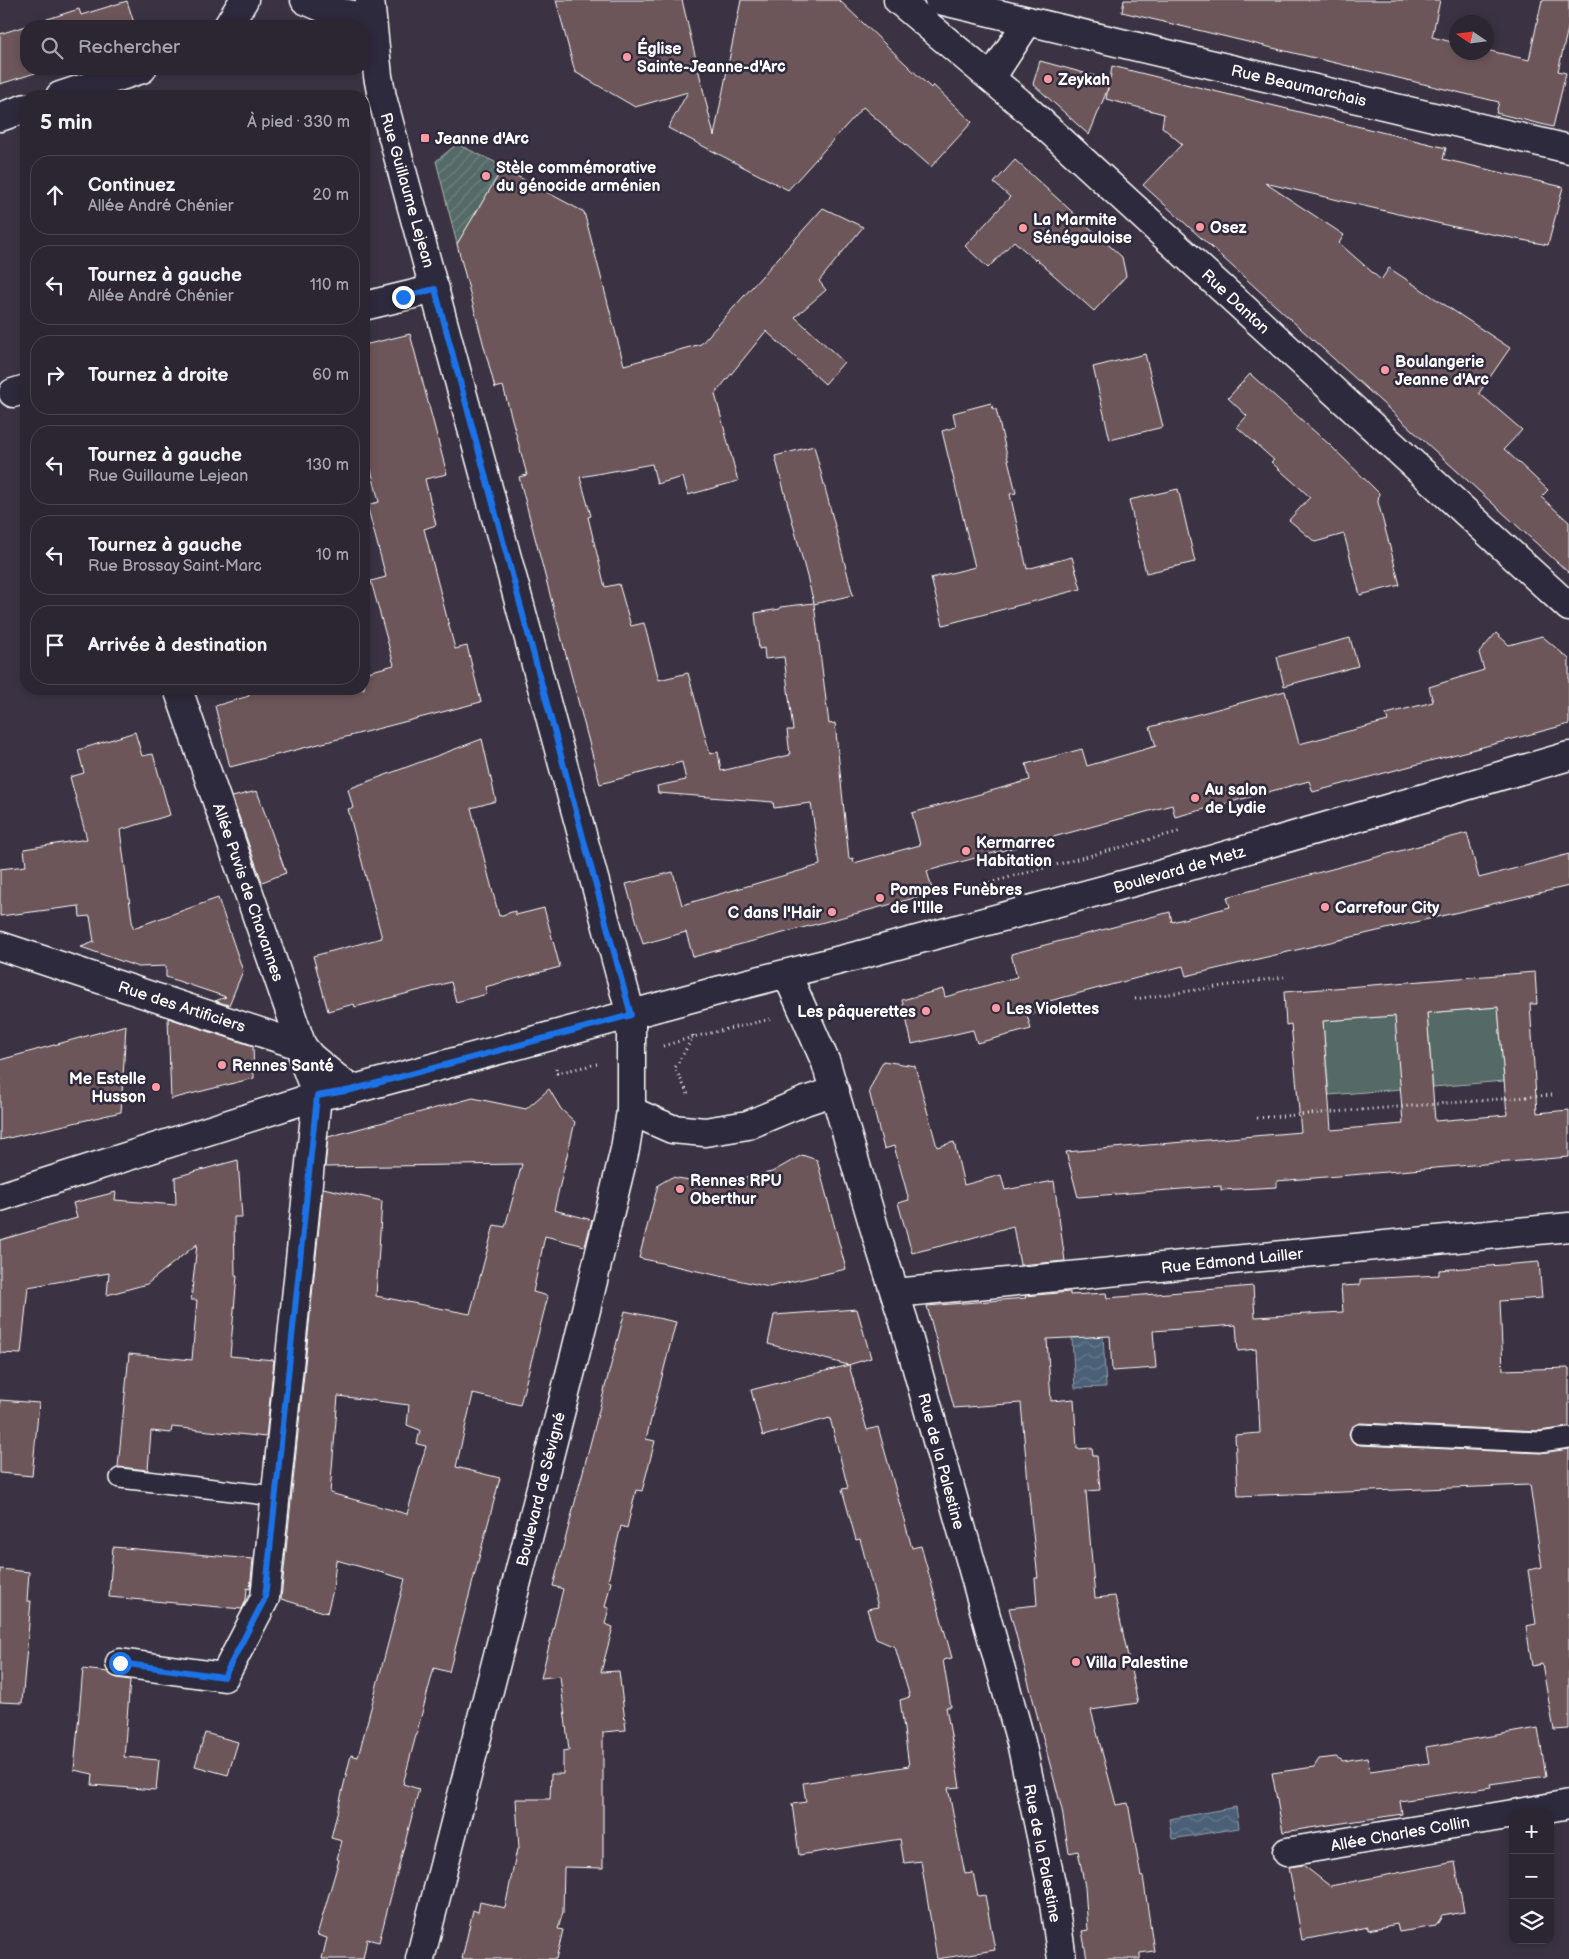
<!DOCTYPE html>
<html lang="fr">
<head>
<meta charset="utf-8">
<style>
  body { margin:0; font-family:"Balsamiq Sans",sans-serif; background:#38323e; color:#f1f3f6 }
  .controls { position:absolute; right:15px; bottom:15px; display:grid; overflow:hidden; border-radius:10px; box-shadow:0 2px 8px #0003 }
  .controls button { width:45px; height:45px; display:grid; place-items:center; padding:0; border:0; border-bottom:1px solid #48434d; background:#2c2632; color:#f1f3f6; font:25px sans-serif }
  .compass { position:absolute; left:1449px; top:15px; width:45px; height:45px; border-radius:50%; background:#2c2632; box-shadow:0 2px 8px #0003; rotate:283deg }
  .stop { position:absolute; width:15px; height:15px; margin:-11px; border:4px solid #1a73e8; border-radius:50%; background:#fff }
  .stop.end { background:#1a73e8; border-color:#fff; box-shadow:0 1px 5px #0008 }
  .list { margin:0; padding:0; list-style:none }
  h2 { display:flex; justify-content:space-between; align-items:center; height:65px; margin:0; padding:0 20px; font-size:21px }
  h2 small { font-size:16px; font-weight:400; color:#a6a5ac }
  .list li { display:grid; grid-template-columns:32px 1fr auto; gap:15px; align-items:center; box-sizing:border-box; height:80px; margin:0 10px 10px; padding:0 10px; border:1px solid #48434d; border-radius:20px }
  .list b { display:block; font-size:19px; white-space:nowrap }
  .list p { margin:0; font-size:16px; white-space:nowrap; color:#a6a5ac }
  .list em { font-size:16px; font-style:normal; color:#a6a5ac }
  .icon { flex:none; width:28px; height:28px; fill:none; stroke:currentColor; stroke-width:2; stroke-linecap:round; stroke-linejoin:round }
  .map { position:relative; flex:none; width:1569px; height:1959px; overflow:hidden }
  .search { position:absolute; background:#2c2632; box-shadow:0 2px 8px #0003; left:20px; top:20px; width:350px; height:55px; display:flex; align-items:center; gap:12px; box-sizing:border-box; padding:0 18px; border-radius:20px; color:#a6a5ac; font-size:19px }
  .panel { position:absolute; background:#2c2632; box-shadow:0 2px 8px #0003; left:20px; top:90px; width:350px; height:605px; border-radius:20px }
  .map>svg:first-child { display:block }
  .grass { fill:#546b66; stroke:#aab5b2 }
  .garden { fill:url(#garden-furrows); stroke:#aab5b2 }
  .water { fill:url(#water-waves); stroke:#94a0ad }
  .building { fill:#6c575a; stroke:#fff; fill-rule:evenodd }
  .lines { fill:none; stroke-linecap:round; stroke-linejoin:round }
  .service-casing { stroke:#fff; stroke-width:22 }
  .minor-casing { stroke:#fff; stroke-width:31 }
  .tertiary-casing { stroke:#fff; stroke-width:31 }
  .secondary-casing { stroke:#fff; stroke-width:31 }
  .path { stroke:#fff; stroke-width:3; stroke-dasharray:1 4; stroke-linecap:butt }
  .service { stroke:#2f2a3d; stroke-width:19 }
  .minor { stroke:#2f2a3d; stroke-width:28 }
  .tertiary { stroke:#2f2a3d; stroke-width:28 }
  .secondary { stroke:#2f2a3d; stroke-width:28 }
  .route { stroke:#1a73e8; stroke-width:6 }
  .poi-dot { fill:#ff9aa2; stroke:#2f2a3d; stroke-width:2 }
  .labels { text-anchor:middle; stroke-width:5; stroke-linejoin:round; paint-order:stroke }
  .poi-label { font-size:16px; font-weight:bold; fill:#fff; stroke:#2f2a3d; text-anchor:start }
  .street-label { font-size:16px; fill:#fff; stroke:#2f2a3d }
</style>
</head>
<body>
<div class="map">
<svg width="1569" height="1959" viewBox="0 0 1569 1959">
  <defs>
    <pattern id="garden-furrows" width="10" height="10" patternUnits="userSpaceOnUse" patternTransform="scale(1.25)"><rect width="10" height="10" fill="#546b66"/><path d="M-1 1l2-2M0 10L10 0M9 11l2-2" fill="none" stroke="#6e817d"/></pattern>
    <pattern id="water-waves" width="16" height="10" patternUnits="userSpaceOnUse" patternTransform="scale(1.25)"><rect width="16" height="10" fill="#4c6177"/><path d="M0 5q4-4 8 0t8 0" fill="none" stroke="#67798b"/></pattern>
  </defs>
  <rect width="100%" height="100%" fill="#3b3343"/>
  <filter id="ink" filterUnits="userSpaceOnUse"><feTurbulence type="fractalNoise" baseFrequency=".02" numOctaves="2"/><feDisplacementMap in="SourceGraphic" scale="10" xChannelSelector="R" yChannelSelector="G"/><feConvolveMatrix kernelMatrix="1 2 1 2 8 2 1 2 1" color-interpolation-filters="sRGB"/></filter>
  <g filter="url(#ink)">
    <g class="grass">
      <path d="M1498,1007L1504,1081L1433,1087L1427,1013Z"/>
      <path d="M1395,1016L1401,1089L1329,1095L1323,1021Z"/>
    </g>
    <path class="garden" d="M457,144L495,162L501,185L491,188L457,244L436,161Z"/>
    <g class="water">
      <path d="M1103,1336L1106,1387L1075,1388L1072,1338Z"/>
      <path d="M1236,1807L1239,1828L1172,1839L1169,1819Z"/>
    </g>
    <g class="building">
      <path d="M556,0H682L714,136L741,0H839L931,88L933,85L972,122L931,167L863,107L788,190L668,128L688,92L635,107L575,72Z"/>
      <path d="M1124,0H1440L1432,37L1456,43V52H1486V50L1529,60L1542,0H1569V24L1558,71L1566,73L1553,127L1496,113L1499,102L1122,12Z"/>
      <path d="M127,1L135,26H26V69H48L0,84V34L79,9L81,15Z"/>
      <path d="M1040,61L1110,80L1112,66L1446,148L1443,159L1563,187L1548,245L1450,226L1265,183L1344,235L1339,243L1381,280L1389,268L1510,348L1479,393L1522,430L1504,449L1548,490L1541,497L1569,522V573L1143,185L1182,144L1162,127L1164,114L1106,99L1108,88L1089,135L1033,84Z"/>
      <path d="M1015,160L1122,257L1126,276L1094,311L1036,259L1035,260L1014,241L988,268L965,246L1010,197L994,183Z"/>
      <path d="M513,174L584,212L624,365L701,344L823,208L863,227L819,281L826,290L795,317L844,362L825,384L766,331L715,394L738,481L688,495L683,477L657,484L652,464L580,477L591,516L588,517L605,587L619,584L631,626L644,623L659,680L688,673L710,754L718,752L721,771L790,755L787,730H793L784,657L765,659L764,648L759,649L755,613L780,609V607L814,603L775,456L814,446L853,595L814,604L829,724L835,723L849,859L853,858L854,863L920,845L912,813L1030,780L1026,764L1082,749L1087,766L1156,746L1150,727L1285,691L1299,744L1388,721L1386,714L1433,702L1429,687L1484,670L1479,653L1496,633L1509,645L1542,636L1569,659V724L1313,792L1309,781L1175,817L1172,805L927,871L933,893L693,957L686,932L643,944L626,884L673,872L682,905L820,865L811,803L774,808L773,802L658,793L657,786L686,780L682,762L600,784L519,477L527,475L503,386L495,388L457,244L498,176Z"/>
      <path d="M410,334L447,474L425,479L436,525L424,529L455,649L467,646L481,702L230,767L215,706L249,696L247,689H364V673L394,665L371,581L386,577L367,505L379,502L364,441V345Z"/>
      <path d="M1145,354L1163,427L1110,440L1093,367Z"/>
      <path d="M1250,374L1331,446L1379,493L1378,502L1400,585L1360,595L1344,534L1315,542L1289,520L1310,497L1271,462L1274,460L1237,427L1247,416L1228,398Z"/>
      <path d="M991,403L993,409H996L1016,493L1010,494L1027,569L1072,557L1081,589L943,625L931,578L975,567L942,431L956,427L953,413Z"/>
      <path d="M1178,489L1195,562L1146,573L1129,500Z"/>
      <path d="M1350,638L1358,666L1284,686L1277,657Z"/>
      <path d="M135,732L142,756L153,754L170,815L120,830L133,928L218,898L243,971L229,1005L215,1001L226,997L166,977V966L138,967L81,947L94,942L90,916L80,917L79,906L0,916V869L26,866L24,849L87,839L70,777L84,773L78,750Z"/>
      <path d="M482,739L496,801L471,808L499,916L515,911L516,915L544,908L560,967L485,987L487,994L456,1002L451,982L355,1007L354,1004L328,1011L313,956L382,938L348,809L353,808L348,789Z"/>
      <path d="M257,791L286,873L262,882L232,797Z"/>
      <path d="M1467,833L1479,878L1569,854V886L1186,976L1183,966L1038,1004L1040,1012L1027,1015L1031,1029L977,1043L973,1030L912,1044L902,1000L943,989L945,997L1017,977L1011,954L1170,912L1172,922L1230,907L1227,897Z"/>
      <path d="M1535,972L1537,1004H1530L1537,1113L1569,1110V1157L1277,1181V1187L1221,1190V1186L1078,1197L1066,1152L1301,1132L1291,1024L1286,1025L1284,992ZM1498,1007L1507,1115L1435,1121L1427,1013ZM1395,1016L1403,1124L1331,1130L1323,1021Z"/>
      <path d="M168,1018L253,1046L254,1078L171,1099Z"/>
      <path d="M126,1025L121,1112L0,1140V1060Z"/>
      <path d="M883,1061L915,1066L937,1147L954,1142L964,1185L1001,1175L1005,1190L1054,1181L1065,1261L1020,1265L1013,1226L961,1241L912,1253L898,1203L909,1200L894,1146L884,1149L869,1091Z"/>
      <path d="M549,1089L561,1109L575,1122L554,1210L592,1220L585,1246L545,1236L533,1292L548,1296L520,1405L473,1394L456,1467L500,1478L449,1672L434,1668L403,1784L419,1789L379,1942L367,1939L363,1959H322L327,1938L317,1935L339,1860L337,1859L342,1841L331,1838L351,1755L358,1757L405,1579L336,1560L333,1590L327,1613L281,1599L323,1188L382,1201L376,1296L470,1314L494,1225L505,1227L522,1164L325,1167L328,1137L473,1098L526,1109ZM338,1396L409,1405L407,1425L420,1430L417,1444L426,1446L407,1514L330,1493Z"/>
      <path d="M802,1155L817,1160L846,1269L769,1287L639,1258L658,1185L672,1177L712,1184L772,1172Z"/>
      <path d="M238,1160L242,1217H234L235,1276H237L230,1356L274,1360L266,1437L172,1427L171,1433L151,1431L148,1470L118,1467L129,1354L192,1360L197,1300H191L197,1244L147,1284L107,1295L109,1273L28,1287L21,1354L0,1353V1240L77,1218L73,1203L116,1192L115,1200L176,1205L175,1177Z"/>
      <path d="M1539,1262L1542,1298L1500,1301L1503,1370L1569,1368V1427L1539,1431L1360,1423L1351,1428L1349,1434L1354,1443L1360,1445L1540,1453L1569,1449V1729L1554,1730L1542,1664L1532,1666L1526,1626L1536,1624L1528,1570L1542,1567L1530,1485L1238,1496L1235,1435L1260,1433L1256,1349L1238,1351L1236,1325L1153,1331L1156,1368L1112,1371L1110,1336L1047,1339L1051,1401L1074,1399L1077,1449L1092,1448L1093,1456H1097L1100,1490L1086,1491L1095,1598L1115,1596L1138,1703L1091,1710L1116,1805L1128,1803L1141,1877L1143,1876L1154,1951L1140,1953V1959H1087L1082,1931L1088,1930L1085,1887L1078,1851L1069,1853L1062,1810L1009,1608L1037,1605L1035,1578H1038L1031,1516L1021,1403L954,1408L927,1306L1026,1298L1025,1296L1070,1292V1295L1106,1293L1107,1298L1253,1286L1255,1317L1343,1312L1341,1286L1360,1285V1279L1439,1275V1270Z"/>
      <path d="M857,1309L871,1358L848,1365L768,1344L774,1315Z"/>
      <path d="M625,1311L676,1322L646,1439L655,1441L642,1491L636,1490L627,1528L621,1526L608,1581L611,1582L605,1607L609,1608L605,1624L613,1627L601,1672L619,1671L626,1730L603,1732V1868L564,1867L563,1912L558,1929L563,1930L556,1959H462L473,1910L478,1912L480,1902L505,1908L517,1849H519L516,1799H550L551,1774H563V1751L569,1750L560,1676L541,1678L563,1589L553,1586Z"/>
      <path d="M849,1365L867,1430L878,1427L912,1548L921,1546L952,1658L943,1660L951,1707H946L960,1787L948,1788L965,1874L973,1873L978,1896L985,1895L995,1950L937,1959L921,1861L904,1863L900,1839L799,1855L792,1804L806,1802L803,1783L909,1766L900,1700L910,1697L895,1647L876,1639L867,1609L878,1607L860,1539L856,1540L842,1489L848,1488L830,1418L763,1436L751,1390Z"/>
      <path d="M0,1400L39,1403L32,1476L0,1473Z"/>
      <path d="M113,1547L253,1559L250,1589L247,1588L246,1600L242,1609L109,1597Z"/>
      <path d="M0,1569L29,1572L27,1601H31L22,1703L0,1702Z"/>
      <path d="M83,1669L108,1672L117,1678L130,1680L124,1757L159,1760L156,1790L92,1785L93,1774L74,1770Z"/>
      <path d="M1538,1728L1546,1776L1490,1784L1491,1787L1400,1801L1402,1814L1283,1832L1272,1773L1314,1767L1319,1759L1336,1757L1343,1761L1367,1757L1370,1771L1429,1763L1426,1747Z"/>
      <path d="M205,1733L238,1742L228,1775L195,1766Z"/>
      <path d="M1455,1862L1464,1912L1442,1916L1436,1926L1399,1932L1397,1924L1368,1930V1927L1302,1940L1289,1867L1303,1865L1330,1886Z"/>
    </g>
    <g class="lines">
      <defs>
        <g id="service">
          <path d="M1360,1434L1540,1442L1569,1438"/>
          <path d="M120,1478L275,1496"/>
        </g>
        <g id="minor">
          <path d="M939,0L1569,149"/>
          <path d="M228,26L244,0"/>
          <path d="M991,78L1028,21"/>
          <path d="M60,96L142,69"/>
          <path d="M0,117L26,108"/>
          <path d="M364,306L435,289"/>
          <path d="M13,393L26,389"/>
          <path d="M0,946L302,1046L311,1057L351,1090"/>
          <path d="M787,974L826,1063L877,1237L904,1322L1021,1742L1051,1883L1062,1959"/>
          <path d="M631,1111L672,1129L705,1132L748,1125L805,1101L835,1091"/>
          <path d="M895,1293L1569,1227"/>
          <path d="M120,1663L224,1677L265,1598L317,1096L303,1059L302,1046L178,689"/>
          <path d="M1520,1813L1569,1804"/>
          <path d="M1287,1852L1513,1814"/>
        </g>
        <g id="tertiary">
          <path d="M305,0L331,11L371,18"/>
          <path d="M370,0L378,76L382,97L631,1015V1111L625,1149L575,1355L420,1959"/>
          <path d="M898,0L1019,102L1569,607"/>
        </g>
        <path id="secondary" d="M0,1197L317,1096L351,1090L717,991L864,954L1152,877L1569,756"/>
      </defs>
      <use href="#service" class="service-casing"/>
      <use href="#minor" class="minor-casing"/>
      <use href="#tertiary" class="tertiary-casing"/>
      <use href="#secondary" class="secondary-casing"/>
      <g class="path">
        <path d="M970,888L1181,831"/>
        <path d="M1135,999L1284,977"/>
        <path d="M693,1035V1037L771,1019"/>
        <path d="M663,1046L693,1037L675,1068L689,1096"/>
        <path d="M556,1068L557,1073L597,1064"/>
        <path d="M1257,1118L1552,1095"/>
      </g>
      <use href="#service" class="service"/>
      <use href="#minor" class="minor"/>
      <use href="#tertiary" class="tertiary"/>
      <use href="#secondary" class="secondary"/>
    </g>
  </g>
  <g class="lines" filter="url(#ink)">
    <path class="route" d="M120,1663L224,1677L265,1598L317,1096L351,1090L631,1015L435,289L403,297"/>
  </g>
  <g class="poi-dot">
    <circle cx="627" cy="57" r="5"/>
    <circle cx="1048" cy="79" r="5"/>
    <rect x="420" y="133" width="10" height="10" rx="2.5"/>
    <circle cx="486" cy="176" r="5"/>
    <circle cx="1200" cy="227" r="5"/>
    <circle cx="1023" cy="228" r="5"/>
    <circle cx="1385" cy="370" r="5"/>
    <circle cx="1195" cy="798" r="5"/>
    <circle cx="966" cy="851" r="5"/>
    <circle cx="880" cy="898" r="5"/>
    <circle cx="1325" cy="907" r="5"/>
    <circle cx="832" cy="912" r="5"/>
    <circle cx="996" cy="1008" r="5"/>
    <circle cx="926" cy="1011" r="5"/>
    <circle cx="222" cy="1065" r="5"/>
    <circle cx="156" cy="1087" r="5"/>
    <circle cx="680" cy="1189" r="5"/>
    <circle cx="1076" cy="1662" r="5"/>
  </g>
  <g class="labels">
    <g class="poi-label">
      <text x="637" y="54">Église<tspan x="637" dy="18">Sainte-Jeanne-d'Arc</tspan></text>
      <text x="1058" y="85">Zeykah</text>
      <text x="435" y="144">Jeanne d'Arc</text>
      <text x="496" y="173">Stèle commémorative<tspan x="496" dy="18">du génocide arménien</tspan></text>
      <text x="1033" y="225">La Marmite<tspan x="1033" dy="18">Sénégauloise</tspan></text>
      <text x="1210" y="233">Osez</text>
      <text x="1395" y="367">Boulangerie<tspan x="1395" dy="18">Jeanne d'Arc</tspan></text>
      <text x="1205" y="795">Au salon<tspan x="1205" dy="18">de Lydie</tspan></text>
      <text x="976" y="848">Kermarrec<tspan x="976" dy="18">Habitation</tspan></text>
      <text x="890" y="895">Pompes Funèbres<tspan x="890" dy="18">de l'Ille</tspan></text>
      <text x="1335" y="913">Carrefour City</text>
      <text x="822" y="918" text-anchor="end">C dans l'Hair</text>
      <text x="1006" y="1014">Les Violettes</text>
      <text x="916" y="1017" text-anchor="end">Les pâquerettes</text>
      <text x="232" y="1071">Rennes Santé</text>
      <text x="146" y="1084" text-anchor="end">Me Estelle<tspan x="146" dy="18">Husson</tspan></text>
      <text x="690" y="1186">Rennes RPU<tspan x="690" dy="18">Oberthur</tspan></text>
      <text x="1086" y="1668">Villa Palestine</text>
    </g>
    <g class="street-label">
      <text transform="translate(1299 85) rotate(13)" y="6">Rue Beaumarchais</text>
      <text transform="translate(408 190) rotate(74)" y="6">Rue Guillaume Lejean</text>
      <text transform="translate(1236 301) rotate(43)" y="6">Rue Danton</text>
      <text transform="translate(1179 869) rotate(-16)" y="6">Boulevard de Metz</text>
      <text transform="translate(249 892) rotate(71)" y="6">Allée Puvis de Chavannes</text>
      <text transform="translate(182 1006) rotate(18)" y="6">Rue des Artificiers</text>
      <text transform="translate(1232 1260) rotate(-6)" y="6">Rue Edmond Lailler</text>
      <text transform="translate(942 1461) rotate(75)" y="6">Rue de la Palestine</text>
      <text transform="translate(540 1489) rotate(-76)" y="6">Boulevard de Sévigné</text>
      <text transform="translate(1400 1833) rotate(-10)" y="6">Allée Charles Collin</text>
      <text transform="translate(1043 1853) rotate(79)" y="6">Rue de la Palestine</text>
    </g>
  </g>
</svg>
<div class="controls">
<button>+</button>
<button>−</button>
<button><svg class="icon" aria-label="layers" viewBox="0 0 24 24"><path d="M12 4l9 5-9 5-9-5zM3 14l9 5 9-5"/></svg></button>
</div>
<svg class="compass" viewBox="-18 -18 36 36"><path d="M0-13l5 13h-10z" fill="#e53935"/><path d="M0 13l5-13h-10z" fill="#a6a5ac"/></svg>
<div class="stop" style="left:120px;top:1663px"></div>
<div class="stop end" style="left:403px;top:297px"></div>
<div class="search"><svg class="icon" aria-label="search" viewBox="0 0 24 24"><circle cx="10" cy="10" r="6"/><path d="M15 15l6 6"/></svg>Rechercher</div>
<section class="panel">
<h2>5 min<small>À pied · 330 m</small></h2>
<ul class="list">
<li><svg class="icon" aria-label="ahead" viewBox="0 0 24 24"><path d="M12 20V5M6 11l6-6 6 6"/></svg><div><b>Continuez</b><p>Allée André Chénier</p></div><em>20 m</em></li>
<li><svg class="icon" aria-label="left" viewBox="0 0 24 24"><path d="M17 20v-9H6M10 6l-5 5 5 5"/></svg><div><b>Tournez à gauche</b><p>Allée André Chénier</p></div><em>110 m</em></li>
<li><svg class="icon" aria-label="right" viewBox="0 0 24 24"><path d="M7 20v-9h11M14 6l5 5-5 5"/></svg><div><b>Tournez à droite</b></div><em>60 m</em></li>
<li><svg class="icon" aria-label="left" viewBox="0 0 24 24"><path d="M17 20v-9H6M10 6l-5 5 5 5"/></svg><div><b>Tournez à gauche</b><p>Rue Guillaume Lejean</p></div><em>130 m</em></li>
<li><svg class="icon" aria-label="left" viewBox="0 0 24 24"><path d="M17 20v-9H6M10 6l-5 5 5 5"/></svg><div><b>Tournez à gauche</b><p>Rue Brossay Saint-Marc</p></div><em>10 m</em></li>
<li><svg class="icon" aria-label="arrive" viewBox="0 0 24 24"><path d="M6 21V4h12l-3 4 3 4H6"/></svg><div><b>Arrivée à destination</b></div></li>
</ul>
</section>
</div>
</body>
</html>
